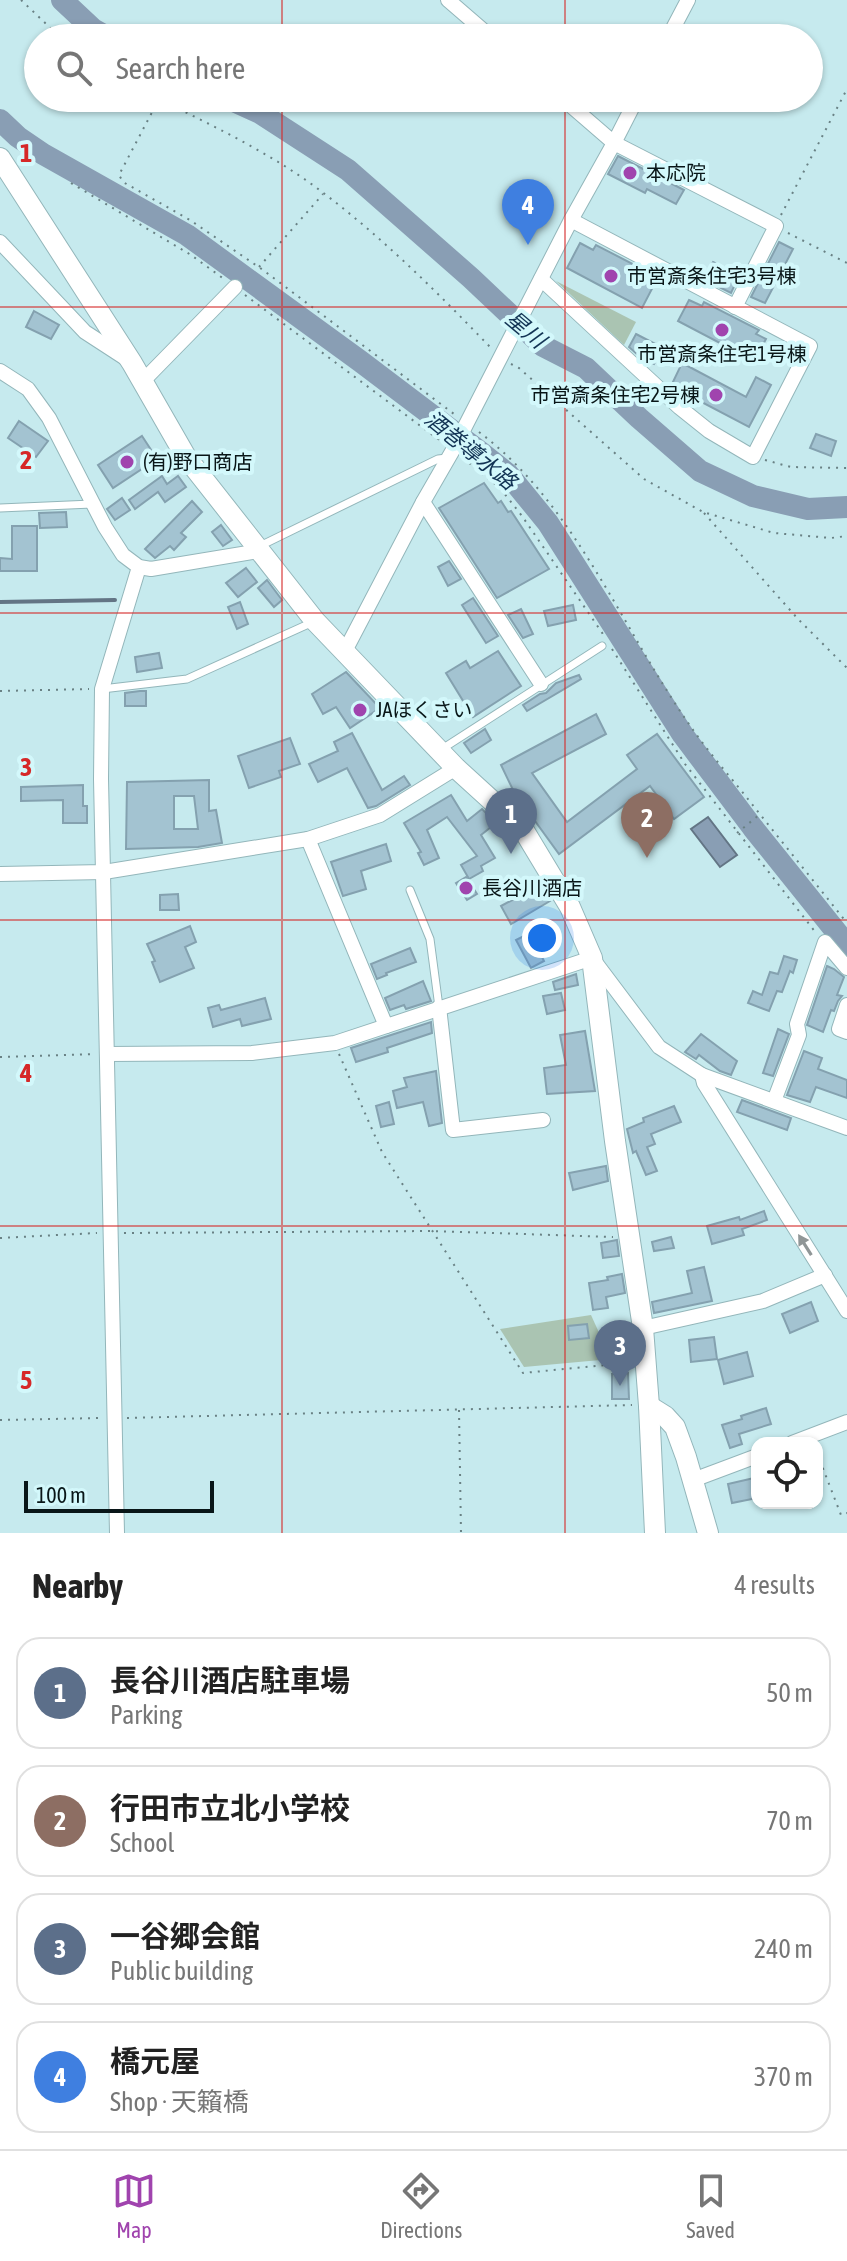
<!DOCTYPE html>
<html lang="en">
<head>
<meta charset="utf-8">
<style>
  body { margin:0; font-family:"Asap Condensed","Noto Sans JP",sans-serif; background:#f6f6f6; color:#222 }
  .controls { position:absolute; right:24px; bottom:24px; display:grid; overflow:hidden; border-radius:16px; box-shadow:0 2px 6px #0004 }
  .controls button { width:72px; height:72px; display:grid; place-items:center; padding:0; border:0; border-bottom:2px solid #e0e0e0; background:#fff; color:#222; font:40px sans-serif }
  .scale { position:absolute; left:24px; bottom:20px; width:190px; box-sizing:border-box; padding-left:8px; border:4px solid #091618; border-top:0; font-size:22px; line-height:28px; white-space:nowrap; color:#091618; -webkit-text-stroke:6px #d3f8fb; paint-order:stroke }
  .you { position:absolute; left:542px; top:938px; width:28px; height:28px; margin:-20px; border:6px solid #fff; border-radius:50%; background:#1a73e8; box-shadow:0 0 0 12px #1a73e833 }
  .badge { display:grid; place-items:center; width:52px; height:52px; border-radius:50%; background:#a044ae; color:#fff; font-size:26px; font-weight:700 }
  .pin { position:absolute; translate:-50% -66px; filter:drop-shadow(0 2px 4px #0008) }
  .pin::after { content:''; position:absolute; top:42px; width:28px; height:24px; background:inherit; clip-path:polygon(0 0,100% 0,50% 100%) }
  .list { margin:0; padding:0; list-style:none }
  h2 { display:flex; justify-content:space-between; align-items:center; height:104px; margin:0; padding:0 32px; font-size:34px }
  h2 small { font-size:26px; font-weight:400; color:#767676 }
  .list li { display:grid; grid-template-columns:52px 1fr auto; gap:24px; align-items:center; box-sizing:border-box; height:112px; margin:0 16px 16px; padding:0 16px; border:2px solid #e0e0e0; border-radius:24px }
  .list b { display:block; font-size:30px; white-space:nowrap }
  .list p { margin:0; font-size:26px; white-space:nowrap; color:#767676 }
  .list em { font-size:26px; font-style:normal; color:#767676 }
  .icon { flex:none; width:44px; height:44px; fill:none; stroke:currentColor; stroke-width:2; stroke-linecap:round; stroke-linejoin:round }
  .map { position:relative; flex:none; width:847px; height:1533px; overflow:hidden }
  .search { position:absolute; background:#fff; box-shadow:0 2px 6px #0004; left:24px; right:24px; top:24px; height:88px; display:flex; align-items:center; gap:20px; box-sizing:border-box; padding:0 28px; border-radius:44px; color:#767676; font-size:30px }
  .sheet { height:616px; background:#fff }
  nav { display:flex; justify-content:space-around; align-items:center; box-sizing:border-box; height:112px; border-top:2px solid #e0e0e0; background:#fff; font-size:22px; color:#767676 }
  nav a { display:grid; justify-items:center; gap:4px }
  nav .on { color:#a044ae }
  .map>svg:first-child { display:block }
  .green { fill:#aac4b2 }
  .water { fill:#899eb4; stroke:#637585; stroke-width:2 }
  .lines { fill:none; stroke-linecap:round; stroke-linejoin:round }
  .stream { stroke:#637585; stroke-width:4 }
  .river { stroke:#899eb4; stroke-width:22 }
  .building { fill:#a3c3d1; stroke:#84a1af; stroke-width:2; fill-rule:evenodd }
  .lane-casing { stroke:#93b6ba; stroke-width:9 }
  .street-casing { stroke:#93b6ba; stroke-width:16 }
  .secondary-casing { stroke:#93b6ba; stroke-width:22 }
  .path { stroke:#698184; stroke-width:2; stroke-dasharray:2 6; stroke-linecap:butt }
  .lane { stroke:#fff; stroke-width:7 }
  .street { stroke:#fff; stroke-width:14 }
  .secondary { stroke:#fff; stroke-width:20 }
  .oneway { fill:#909697 }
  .grid { fill:none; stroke:#d62828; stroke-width:2; stroke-opacity:0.55 }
  .poi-dot { fill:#a044ae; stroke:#d3f8fb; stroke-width:3 }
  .labels { text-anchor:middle; stroke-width:8; stroke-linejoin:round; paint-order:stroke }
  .poi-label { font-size:20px; fill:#091618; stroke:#d3f8fb; text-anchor:start }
  .water-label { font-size:22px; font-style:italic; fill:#123354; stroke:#d3f8fb }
  .grid-label { font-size:26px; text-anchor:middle; font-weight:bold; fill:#d62828; stroke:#d3f8fb; stroke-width:8; stroke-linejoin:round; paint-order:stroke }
</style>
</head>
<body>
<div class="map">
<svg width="847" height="1533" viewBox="0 0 847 1533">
  <rect width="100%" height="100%" fill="#c6eaee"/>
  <g class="green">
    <path d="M556,281L636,322L624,345Z"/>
    <path d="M591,1315L611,1359L524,1367L500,1329Z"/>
  </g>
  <path class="water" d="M708,817L737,855L720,867L691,829Z"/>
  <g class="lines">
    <path class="stream" d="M0,602L115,600"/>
    <g class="river">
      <path d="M62,0L93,29L109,38"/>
      <path d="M227,98L260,113L348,170L471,278L543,346L586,368L639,418L700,471L753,496L808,509L847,507"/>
      <path d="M0,120L18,137L43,154L187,235L360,361L483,454L508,474L548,523L683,735L753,828L847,945"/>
    </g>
  </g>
  <g class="building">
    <path d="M618,156L684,190L676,204L647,189L645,193L608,174Z"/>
    <path d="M779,242L793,249L765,303L751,297Z"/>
    <path d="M580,243L593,250L596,245L650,273L647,279L655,283L642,308L567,268Z"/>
    <path d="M713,262L739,276L731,293L715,285L718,279L707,274Z"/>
    <path d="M689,300L702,306L704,302L759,330L756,334L766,339L754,361L678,321Z"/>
    <path d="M34,311L59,325L51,339L26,327Z"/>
    <path d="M636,334L663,348L654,364L638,355L629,347Z"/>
    <path d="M682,363L746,397L756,377L771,385L749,427L671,386Z"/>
    <path d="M19,421L48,441L36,457L8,438Z"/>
    <path d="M816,434L836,441L831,456L810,448Z"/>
    <path d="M142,436L157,459L113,488L98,465Z"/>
    <path d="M162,476L167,484L178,476L186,487L165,502L158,492L135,509L129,500Z"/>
    <path d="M484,483L498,503L501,501L508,512L511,511L549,569L497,598L439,508Z"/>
    <path d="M122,498L130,510L115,520L107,509Z"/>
    <path d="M192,501L202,512L181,533L186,537L174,550L170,546L155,558L145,549Z"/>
    <path d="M66,512L67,527L40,528L39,513Z"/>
    <path d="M221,525L232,540L223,546L212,532Z"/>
    <path d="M12,526H37V571H0V558L12,559Z"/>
    <path d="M449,561L461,579L448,586L438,567Z"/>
    <path d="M246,568L257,582L238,597L226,583Z"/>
    <path d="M267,580L282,600L274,607L258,588Z"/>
    <path d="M473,598L498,636L486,643L462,605Z"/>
    <path d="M240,602L248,624L237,629L228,607Z"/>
    <path d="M573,605L576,620L548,626L544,611Z"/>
    <path d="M521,609L533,634L523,638L508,615Z"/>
    <path d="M498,651L521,686L473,717L446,673L466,661L470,668Z"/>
    <path d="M159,653L162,668L137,672L135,657Z"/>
    <path d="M346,672L380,708L350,728L336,707L323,714L312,694Z"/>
    <path d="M579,675L581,679L527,711L523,705L540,694L546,693L556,683Z"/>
    <path d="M140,691H146V706H125V693Z"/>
    <path d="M596,714L606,734L532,773L567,822L637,769L627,755L657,734L704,797L674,819L650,786L559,854L514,792L501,765Z"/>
    <path d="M485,729L491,740L471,753L464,743Z"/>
    <path d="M352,733L382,790L404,776L410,785L376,806L368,808L347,768L318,782L309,764L338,751L334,742Z"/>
    <path d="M290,738L300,764L279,771L281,777L249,788L238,756Z"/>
    <path d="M209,780V811L216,810L222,843L198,847L126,849L127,782ZM174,796H194L198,829H174Z"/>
    <path d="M83,785V806H87V823H63V800L21,801V787Z"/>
    <path d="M451,795L467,821L482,809L496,823L481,835L495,858L481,866L483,871L469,879L461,865L477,856L447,817L427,830L439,858L424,865L418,853L421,852L404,823Z"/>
    <path d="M386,844L391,861L361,871L366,889L343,896L331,862Z"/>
    <path d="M466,877L477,894L467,900L456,883Z"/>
    <path d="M541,886L550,901L511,924L501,906L518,897L520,899Z"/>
    <path d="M178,894L179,910H160V895Z"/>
    <path d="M190,926L196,942L185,947L194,968L160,982L152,962L155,961L147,944Z"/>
    <path d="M540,928L545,938L535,943L544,961L531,968L516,940Z"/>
    <path d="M410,948L416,962L386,973L387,975L377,979L371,964Z"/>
    <path d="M784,956L797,960L793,973L790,971L782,992L777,991L769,1011L748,1003L753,991L762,995L770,972L778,974Z"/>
    <path d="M827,966L834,969L844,977L837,995L842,996L838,1001L834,1011L831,1010L823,1032L807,1025Z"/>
    <path d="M576,974L578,985L555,990L553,982Z"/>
    <path d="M423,981L431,1001L406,1009L404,1005L390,1010L385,998Z"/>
    <path d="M561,993L565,1010L547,1014L543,996Z"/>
    <path d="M265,998L271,1019L242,1026L240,1019L213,1027L208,1008L219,1005L221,1010Z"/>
    <path d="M431,1022L432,1033L387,1048L388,1052L356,1062L351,1048Z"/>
    <path d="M778,1029L789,1034L773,1076L763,1073Z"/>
    <path d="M585,1031L595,1091L547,1094L544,1068L566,1065L560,1035Z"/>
    <path d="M701,1034L737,1061L731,1075L720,1071L699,1055L696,1059L685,1052Z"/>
    <path d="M804,1051L822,1058L818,1069L847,1080V1098L816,1087L810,1102L787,1095Z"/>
    <path d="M436,1071L442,1123L429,1126L423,1102L397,1108L393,1091L407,1087L404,1078Z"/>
    <path d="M742,1100L791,1118L787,1130L737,1112Z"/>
    <path d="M389,1102L394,1124L381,1127L376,1106Z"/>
    <path d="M674,1106L681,1122L651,1134L655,1144L647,1147L657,1171L646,1175L636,1151L633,1153L627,1129L644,1122L643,1118Z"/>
    <path d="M606,1166L608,1181L573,1190L569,1173Z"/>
    <path d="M764,1211L767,1220L742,1229L744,1235L712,1244L707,1226L739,1217L740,1220Z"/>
    <path d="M671,1237L674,1248L654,1251L652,1242Z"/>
    <path d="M617,1240L619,1256L603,1258L601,1243Z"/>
    <path d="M704,1267L712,1301L654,1313L652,1302L692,1293L687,1271Z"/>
    <path d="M622,1274L625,1293L606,1297L608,1308L593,1310L589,1283L608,1280L607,1277Z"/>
    <path d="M811,1302L818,1321L790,1333L782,1314Z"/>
    <path d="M587,1324L589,1338L569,1340L568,1326Z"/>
    <path d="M714,1337L717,1359L691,1362L689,1340Z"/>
    <path d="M747,1352L753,1376L724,1384L718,1360Z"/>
    <path d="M628,1373L629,1399H612V1374Z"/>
    <path d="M766,1408L771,1424L739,1434L742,1444L730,1448L722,1425L742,1419L741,1416Z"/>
    <path d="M754,1478L757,1498L732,1503L728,1484Z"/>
  </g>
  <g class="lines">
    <defs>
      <g id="lane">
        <path d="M0,508L92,504"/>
        <path d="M261,548L264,544L438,459L447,458"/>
        <path d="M102,689L187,679L313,622"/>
        <path d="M442,749L602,646"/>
        <path d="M410,890L430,939L439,1007"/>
      </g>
      <g id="street">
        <path d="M448,0L492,38"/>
        <path d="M668,38L688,0"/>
        <path d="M562,98L614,143L637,98"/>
        <path d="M0,242L85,332L125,358"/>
        <path d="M541,279L679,407L709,431L753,457L810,346L571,220"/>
        <path d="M0,371L28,389L49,418L105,527L123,555L139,567L151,569L259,551"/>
        <path d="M143,381L235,287"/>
        <path d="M423,502L541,684"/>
        <path d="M345,651L423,502L453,450L571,220L614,143L776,226L735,307"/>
        <path d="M308,839L386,1026"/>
        <path d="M0,874L104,872L308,839L380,815L456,768"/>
        <path d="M847,1005L839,1029L847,1032"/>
        <path d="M439,1007L453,1130L543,1120"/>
        <path d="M108,1054L252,1053L335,1043L592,958L659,1047L702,1075L847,1128"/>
        <path d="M702,1075L704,1083L847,1311"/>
        <path d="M774,1101L799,1035L797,1024L825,942L847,968"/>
        <path d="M643,1328L763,1301L825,1275"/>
        <path d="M792,1443L847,1422"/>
        <path d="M693,1480L757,1456"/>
        <path d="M117,1533L101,779L102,689L139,567"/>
      </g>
      <g id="secondary">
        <path d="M0,158L132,363L186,457L315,621L456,768L523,829L570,907L592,958L615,1141L643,1328L649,1406L655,1533"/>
        <path d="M649,1406L665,1416L675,1427L686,1457L708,1533"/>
      </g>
    </defs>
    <use href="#lane" class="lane-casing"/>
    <use href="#street" class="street-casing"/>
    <use href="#secondary" class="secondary-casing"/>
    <g class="path">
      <path d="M21,0L61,38"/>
      <path d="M157,98C215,127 275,155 326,195C385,240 439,294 491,348"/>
      <path d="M159,99L119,175L123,182L190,220L263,270L454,414"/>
      <path d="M71,183L191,255L224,279"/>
      <path d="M781,215L847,89"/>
      <path d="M788,233L847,263"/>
      <path d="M259,267L323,194"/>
      <path d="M245,295L442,442"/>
      <path d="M511,364L519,368L644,479L703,512L774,533L831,538L847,536"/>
      <path d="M479,432C575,504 623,631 691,727C707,750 726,772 744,794C778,837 813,880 847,923"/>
      <path d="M463,458L500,488L522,516L605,637"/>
      <path d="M765,460L791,467L847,468"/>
      <path d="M704,513L798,619L847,668"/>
      <path d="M612,649L685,764L816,933"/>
      <path d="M0,691L89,689"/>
      <path d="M737,833L759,815"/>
      <path d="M339,1054L382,1152L523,1373L627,1363"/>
      <path d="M0,1057L95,1054"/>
      <path d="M124,1233L432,1231L613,1237"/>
      <path d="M0,1238L97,1233"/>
      <path d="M459,1410L461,1533"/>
      <path d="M127,1418L632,1405"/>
      <path d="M0,1420L100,1418"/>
      <path d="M817,1453L841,1515L847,1513"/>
    </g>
    <use href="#lane" class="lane"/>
    <use href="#street" class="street"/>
    <use href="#secondary" class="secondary"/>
  </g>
  <defs><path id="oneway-solid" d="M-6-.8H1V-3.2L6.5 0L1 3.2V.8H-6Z" transform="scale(2)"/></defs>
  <use class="oneway" href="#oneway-solid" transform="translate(805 1245) rotate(-122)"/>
  <path class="grid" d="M282,0V38M565,0V38M282,98V1533M565,98V1533M0,307H847M0,613H847M0,920H847M0,1226H847"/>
  <g class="poi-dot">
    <circle cx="630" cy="173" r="8"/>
    <circle cx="611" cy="276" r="8"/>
    <circle cx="722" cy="330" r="8"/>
    <circle cx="716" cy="395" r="8"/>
    <circle cx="127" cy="462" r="8"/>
    <circle cx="360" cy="710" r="8"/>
    <circle cx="466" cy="888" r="8"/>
  </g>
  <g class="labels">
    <g class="poi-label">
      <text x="646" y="180">本応院</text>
      <text x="627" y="283">市営斎条住宅3号棟</text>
      <text x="722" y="361" text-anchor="middle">市営斎条住宅1号棟</text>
      <text x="700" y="402" text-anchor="end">市営斎条住宅2号棟</text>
      <text x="143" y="469">(有)野口商店</text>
      <text x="376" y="717">JAほくさい</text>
      <text x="482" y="895">長谷川酒店</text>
    </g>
    <g class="water-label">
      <text transform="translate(526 329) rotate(40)" y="8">星川</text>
      <text transform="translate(471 450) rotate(39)" y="8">酒巻導水路</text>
    </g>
  </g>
  <g class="grid-label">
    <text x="26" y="162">1</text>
    <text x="26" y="469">2</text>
    <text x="26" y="776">3</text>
    <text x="26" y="1082">4</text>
    <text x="26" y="1389">5</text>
  </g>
</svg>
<div class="controls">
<button><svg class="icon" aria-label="locate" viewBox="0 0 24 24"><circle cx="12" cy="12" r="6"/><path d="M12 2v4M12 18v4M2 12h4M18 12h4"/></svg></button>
</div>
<div class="scale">100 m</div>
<div class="you"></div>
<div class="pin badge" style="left:511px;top:854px;background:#5c6f8a">1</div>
<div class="pin badge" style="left:647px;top:858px;background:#8d6e63">2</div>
<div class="pin badge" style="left:620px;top:1386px;background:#5c6f8a">3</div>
<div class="pin badge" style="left:528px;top:245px;background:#3f7fe0">4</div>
<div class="search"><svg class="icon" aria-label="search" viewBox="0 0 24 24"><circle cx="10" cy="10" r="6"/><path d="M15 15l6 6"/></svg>Search here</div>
</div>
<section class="sheet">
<h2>Nearby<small>4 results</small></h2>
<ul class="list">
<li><span class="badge" style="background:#5c6f8a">1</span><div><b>長谷川酒店駐車場</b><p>Parking</p></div><em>50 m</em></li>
<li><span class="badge" style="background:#8d6e63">2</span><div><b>行田市立北小学校</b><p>School</p></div><em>70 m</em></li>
<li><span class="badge" style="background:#5c6f8a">3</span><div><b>一谷郷会館</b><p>Public building</p></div><em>240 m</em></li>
<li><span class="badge" style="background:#3f7fe0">4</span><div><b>橋元屋</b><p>Shop · 天籟橋</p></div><em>370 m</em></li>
</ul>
</section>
<nav>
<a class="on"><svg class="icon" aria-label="map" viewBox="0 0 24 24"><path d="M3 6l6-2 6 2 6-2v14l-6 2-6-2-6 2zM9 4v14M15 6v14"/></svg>Map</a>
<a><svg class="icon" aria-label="directions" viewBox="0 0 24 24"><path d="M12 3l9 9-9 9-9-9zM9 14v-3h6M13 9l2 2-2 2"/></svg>Directions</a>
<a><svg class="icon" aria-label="saved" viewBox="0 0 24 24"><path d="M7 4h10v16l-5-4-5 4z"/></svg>Saved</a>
</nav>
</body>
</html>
